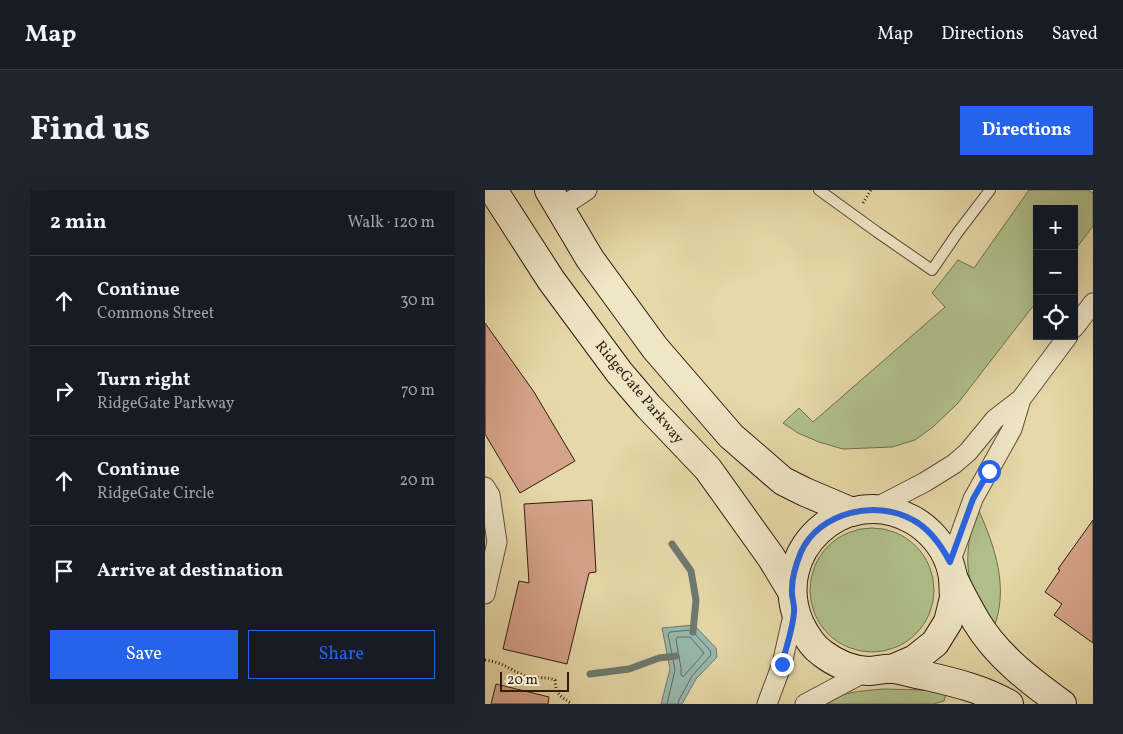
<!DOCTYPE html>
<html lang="en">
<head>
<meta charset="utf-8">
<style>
  body { margin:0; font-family:Vollkorn,serif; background:#20242c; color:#f1f3f6 }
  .controls { position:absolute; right:15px; top:15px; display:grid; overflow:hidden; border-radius:0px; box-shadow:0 5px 20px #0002 }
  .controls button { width:45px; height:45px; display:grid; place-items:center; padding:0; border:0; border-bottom:1px solid #363941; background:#171b24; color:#f1f3f6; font:25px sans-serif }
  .scale { position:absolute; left:15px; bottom:12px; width:69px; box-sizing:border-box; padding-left:5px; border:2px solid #311c12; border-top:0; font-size:14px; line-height:18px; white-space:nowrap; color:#311c12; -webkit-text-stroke:4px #efe6c6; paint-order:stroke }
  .stop { position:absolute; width:15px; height:15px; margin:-11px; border:4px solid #2563eb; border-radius:50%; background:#fff }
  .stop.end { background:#2563eb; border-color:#fff; box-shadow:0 1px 5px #0008 }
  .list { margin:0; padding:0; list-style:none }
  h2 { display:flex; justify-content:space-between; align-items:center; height:65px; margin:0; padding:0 20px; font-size:21px }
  h2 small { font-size:16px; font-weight:400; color:#9ea1a6 }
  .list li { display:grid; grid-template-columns:32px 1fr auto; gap:15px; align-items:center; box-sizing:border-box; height:90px; padding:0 20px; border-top:1px solid #363941 }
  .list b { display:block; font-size:19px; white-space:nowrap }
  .list p { margin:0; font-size:16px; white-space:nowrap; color:#9ea1a6 }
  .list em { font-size:16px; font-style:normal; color:#9ea1a6 }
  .actions { display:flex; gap:10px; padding:15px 20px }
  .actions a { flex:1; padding:11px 0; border:1px solid #2563eb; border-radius:0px; text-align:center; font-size:18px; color:#2563eb }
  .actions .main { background:#2563eb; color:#fff }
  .icon { flex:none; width:28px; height:28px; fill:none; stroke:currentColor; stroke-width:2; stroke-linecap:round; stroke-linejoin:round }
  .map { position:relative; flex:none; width:608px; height:514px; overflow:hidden; border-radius:0px }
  header { display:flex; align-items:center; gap:30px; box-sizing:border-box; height:70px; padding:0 25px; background:#171b24; border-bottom:1px solid #363941 }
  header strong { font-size:24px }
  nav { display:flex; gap:28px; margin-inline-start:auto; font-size:18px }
  .intro { display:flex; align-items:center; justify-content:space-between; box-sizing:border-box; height:120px; padding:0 30px }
  h1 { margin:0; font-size:35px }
  .button { padding:12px 22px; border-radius:0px; background:#2563eb; color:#fff; font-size:18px; font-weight:700 }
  main { display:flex; gap:30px; padding:0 30px }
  aside { flex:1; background:#171b24; border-radius:0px; box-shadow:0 5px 20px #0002 }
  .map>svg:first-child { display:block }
  .green { fill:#b0c08b; stroke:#706e4e }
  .water { fill:#97b9af; stroke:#6e7a70 }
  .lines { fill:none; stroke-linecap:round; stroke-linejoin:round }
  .shore { stroke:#646a60; stroke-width:1 }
  .stream { stroke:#6e7a70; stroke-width:7 }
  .building { fill:#d5a389; stroke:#311c12 }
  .service-casing { stroke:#5e4b38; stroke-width:12 }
  .minor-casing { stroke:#5e4b38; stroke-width:21 }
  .secondary-casing { stroke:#311c12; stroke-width:30 }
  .path { stroke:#311c12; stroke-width:3; stroke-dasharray:1 2.5; stroke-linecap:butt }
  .service { stroke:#efe6c6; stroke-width:10 }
  .minor { stroke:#efe6c6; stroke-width:19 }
  .secondary { stroke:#efe6c6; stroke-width:28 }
  .route { stroke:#2563eb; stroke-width:6 }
  .labels { text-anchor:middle; stroke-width:4; stroke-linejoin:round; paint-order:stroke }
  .street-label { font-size:15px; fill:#311c12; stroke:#efe6c6 }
</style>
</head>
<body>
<header>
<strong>Map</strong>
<nav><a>Map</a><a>Directions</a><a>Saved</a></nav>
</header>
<div class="intro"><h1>Find us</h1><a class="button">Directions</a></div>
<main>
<aside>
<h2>2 min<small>Walk · 120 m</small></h2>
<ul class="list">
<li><svg class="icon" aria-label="ahead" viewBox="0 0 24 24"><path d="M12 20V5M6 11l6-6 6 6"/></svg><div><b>Continue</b><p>Commons Street</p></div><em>30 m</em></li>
<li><svg class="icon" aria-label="right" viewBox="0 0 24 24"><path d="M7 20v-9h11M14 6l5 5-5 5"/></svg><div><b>Turn right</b><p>RidgeGate Parkway</p></div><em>70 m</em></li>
<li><svg class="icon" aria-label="ahead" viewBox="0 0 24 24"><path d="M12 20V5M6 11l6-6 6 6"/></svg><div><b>Continue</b><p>RidgeGate Circle</p></div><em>20 m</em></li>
<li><svg class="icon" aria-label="arrive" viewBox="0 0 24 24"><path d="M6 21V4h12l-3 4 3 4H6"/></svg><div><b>Arrive at destination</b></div></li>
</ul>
<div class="actions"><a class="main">Save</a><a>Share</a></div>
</aside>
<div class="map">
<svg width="608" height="514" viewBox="0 0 608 514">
  <rect width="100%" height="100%" fill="#e6d8a8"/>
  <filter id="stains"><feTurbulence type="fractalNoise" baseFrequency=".004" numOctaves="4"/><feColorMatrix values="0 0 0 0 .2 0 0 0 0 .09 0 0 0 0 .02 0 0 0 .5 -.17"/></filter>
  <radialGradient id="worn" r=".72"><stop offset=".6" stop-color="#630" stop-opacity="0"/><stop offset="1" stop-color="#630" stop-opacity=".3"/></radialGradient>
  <g class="green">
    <path d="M544,0H603L608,3V36L589,61V19H552V111L473,213L448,237L430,250L407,257L358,259L334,252L313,243L298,233L314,218L328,232L460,117L447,103L473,70L489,78Z"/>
    <path d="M494,321C510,357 524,398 509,437C503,426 495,415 490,404C478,379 482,345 494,321Z"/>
    <circle cx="387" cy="400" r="62"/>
    <path d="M399,499L439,500L461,504L459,511L449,514H335C357,502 374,501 399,499Z"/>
  </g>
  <path class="water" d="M209,435L231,458L232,467L211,489L197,514H176L185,479L177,438Z"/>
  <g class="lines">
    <g class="shore">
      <path d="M193,447H205L219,463L198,487L196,485V478L191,450Z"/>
      <path d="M182,514L190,480L183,444L185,442L206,440L225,460L226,465L207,486L194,510L193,514"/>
    </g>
    <g class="stream">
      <path d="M187,354L206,381L211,410L208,442"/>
      <path d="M105,484L144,479L174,468L191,466"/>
    </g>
  </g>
  <g class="building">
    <path d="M0,133L49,202L90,271L35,303L0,244Z"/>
    <path d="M107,310L111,382L104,383L82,474L18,459L34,391L44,393L39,314Z"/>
    <path d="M608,330V453L569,425L577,414L560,402L575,380L573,379Z"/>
    <path d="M11,494L64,507L63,514H6Z"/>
  </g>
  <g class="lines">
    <defs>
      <path id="service" d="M334,0L392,42L447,80L473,42L505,0"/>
      <g id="minor">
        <path d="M75,18L102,0"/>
        <path d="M589,138L608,113"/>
        <path d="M0,297L5,305L12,352L0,404"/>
        <path d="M388,319L440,292L469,274L483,262L510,229L536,209L583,146"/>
        <path d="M465,373L488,309L527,239L536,209"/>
        <path d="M282,514L297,474L309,421"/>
        <path d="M320,514L382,481"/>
      </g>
      <g id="secondary">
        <path d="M8,0L66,90L134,182L163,216L223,279L286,367L306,400"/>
        <path d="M64,0L105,69L170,158L246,246L298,291L320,302L367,322"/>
        <path d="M407,479L430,469L450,453L463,432L469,408L468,387"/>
        <path d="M524,514C497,499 472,493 442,486C431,484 420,481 409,479C400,478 391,481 383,481C367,480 350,473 337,463C327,456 320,444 315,434C283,362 360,291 428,330C444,339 458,355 464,372C466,377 467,382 468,387C474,401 483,417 491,431C512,466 544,490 577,514"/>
      </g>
    </defs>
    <use href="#service" class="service-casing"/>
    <use href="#minor" class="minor-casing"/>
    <use href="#secondary" class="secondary-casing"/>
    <g class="path">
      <path d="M378,13L386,0"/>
      <path d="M0,470C17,472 24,479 38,485C49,489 60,486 70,490C71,505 75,506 87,514"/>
    </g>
    <use href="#service" class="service"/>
    <use href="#minor" class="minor"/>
    <use href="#secondary" class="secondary"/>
  </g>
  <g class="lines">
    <path class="route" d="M297,474C301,457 308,439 309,422C310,414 306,407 307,399C307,386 311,374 316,362C334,322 391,309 428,330C445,339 456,355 465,372L488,309L504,281"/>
  </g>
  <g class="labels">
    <g class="street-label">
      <text transform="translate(155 202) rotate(50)" y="5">RidgeGate Parkway</text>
    </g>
  </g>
  <rect width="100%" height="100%" filter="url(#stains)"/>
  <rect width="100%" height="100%" fill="url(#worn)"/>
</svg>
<div class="controls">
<button>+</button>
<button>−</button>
<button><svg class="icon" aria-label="locate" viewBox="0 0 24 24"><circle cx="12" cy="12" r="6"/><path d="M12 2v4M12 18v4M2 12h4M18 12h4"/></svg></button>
</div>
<div class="scale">20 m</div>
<div class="stop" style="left:504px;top:281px"></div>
<div class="stop end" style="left:297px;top:474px"></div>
</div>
</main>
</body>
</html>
